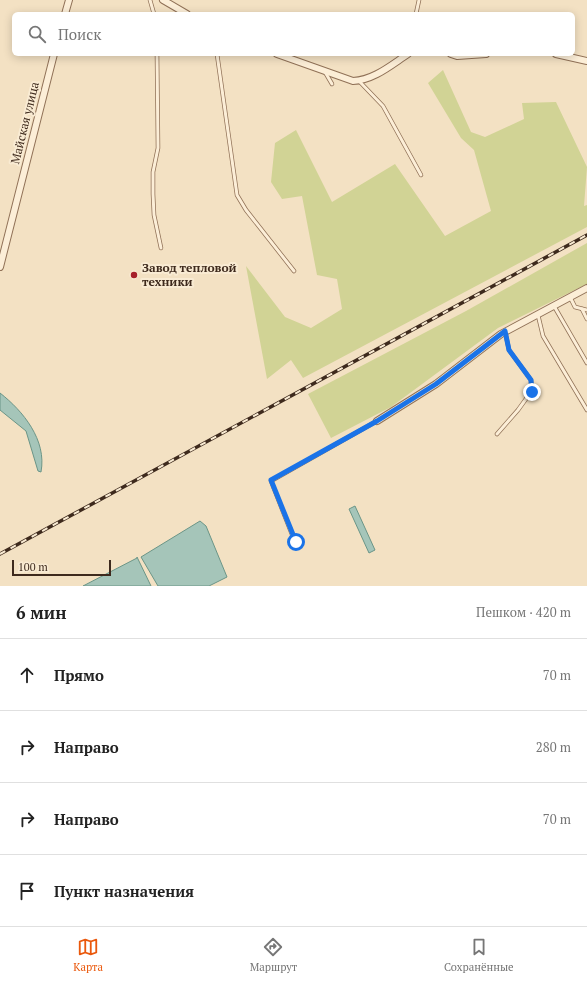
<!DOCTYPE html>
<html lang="ru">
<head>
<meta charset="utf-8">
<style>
  body { margin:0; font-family:"PT Serif",serif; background:#f2f2f2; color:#222 }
  .scale { position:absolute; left:12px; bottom:10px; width:99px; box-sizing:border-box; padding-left:4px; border:2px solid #3e2a1d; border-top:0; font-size:11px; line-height:14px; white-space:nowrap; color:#3e2a1d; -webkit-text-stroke:3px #f9ebd3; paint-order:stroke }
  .stop { position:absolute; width:12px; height:12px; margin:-9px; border:3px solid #1a73e8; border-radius:50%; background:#fff }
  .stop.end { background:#1a73e8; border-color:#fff; box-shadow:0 1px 4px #0008 }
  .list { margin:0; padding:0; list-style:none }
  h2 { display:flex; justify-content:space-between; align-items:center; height:52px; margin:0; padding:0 16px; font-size:17px }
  h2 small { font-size:13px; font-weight:400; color:#767676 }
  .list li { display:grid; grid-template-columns:26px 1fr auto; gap:12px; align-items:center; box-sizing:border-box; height:72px; padding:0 16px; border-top:1px solid #e0e0e0 }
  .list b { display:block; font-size:15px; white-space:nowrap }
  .list em { font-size:13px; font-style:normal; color:#767676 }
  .icon { flex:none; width:22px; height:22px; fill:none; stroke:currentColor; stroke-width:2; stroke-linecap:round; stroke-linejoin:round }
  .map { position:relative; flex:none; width:587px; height:586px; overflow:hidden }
  .search { position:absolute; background:#fff; box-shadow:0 2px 10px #0003; left:12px; right:12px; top:12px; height:44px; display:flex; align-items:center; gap:10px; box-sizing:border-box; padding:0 14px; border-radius:6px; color:#767676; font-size:15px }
  .sheet { height:340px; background:#fff }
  nav { display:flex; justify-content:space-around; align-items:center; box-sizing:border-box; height:56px; border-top:1px solid #e0e0e0; background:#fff; font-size:11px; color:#767676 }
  nav a { display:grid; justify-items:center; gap:2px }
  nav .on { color:#ea580c }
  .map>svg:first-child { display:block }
  .green { fill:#d1d395 }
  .water { fill:#a5c5b9; stroke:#6b9587 }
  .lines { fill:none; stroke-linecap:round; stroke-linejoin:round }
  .lane-casing { stroke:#907157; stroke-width:4.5 }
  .street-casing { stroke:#907157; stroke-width:8 }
  .lane { stroke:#fceed7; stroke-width:3 }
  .street { stroke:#fceed7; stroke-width:6 }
  .rail-casing { stroke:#3e2a1d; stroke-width:3.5 }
  .rail { stroke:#f9ebd3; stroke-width:2; stroke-dasharray:6; stroke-linecap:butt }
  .route { stroke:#1a73e8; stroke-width:5 }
  .poi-dot { fill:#a6202c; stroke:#f9ebd3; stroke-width:1.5 }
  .labels { text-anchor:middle; stroke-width:4; stroke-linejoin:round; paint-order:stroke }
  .street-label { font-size:12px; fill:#3e2a1d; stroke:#f9ebd3 }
  .poi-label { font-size:12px; font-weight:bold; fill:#3e2a1d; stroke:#f9ebd3; text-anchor:start }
</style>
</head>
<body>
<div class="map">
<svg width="587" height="586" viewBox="0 0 587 586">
  <rect width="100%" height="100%" fill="#f3e1c3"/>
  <g class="green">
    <path d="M443,70L471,132L485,137L524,119L522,103L556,102L587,167L584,206L587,205V227L303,378L291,360L267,379L246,266L285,317L311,328L342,309L337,279L317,275L302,196L282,199L271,182L275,143L296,130L332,202L395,164L445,236L491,211L474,150L461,138L428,83Z"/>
    <path d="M587,243V284L498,328L391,407L331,438L308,394L466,311Z"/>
  </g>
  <g class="water">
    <path d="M0,393C23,411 47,440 41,472L38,471L26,431L0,410Z"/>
    <path d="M355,506L375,550L369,553L349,509Z"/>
    <path d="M200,521L206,526L227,577L209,586H158L141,557Z"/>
    <path d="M137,557L151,586H83L137,558Z"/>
  </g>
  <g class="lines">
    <defs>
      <g id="lane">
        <path d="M150,0L154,14"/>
        <path d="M416,14L419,0"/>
        <path d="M157,54L158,148L153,172V194L154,215L161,248"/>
        <path d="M217,54L237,195L246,210L294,271"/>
        <path d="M325,72L332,84"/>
        <path d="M359,81L383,106L421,175"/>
        <path d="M570,297L575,307L587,310"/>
        <path d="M554,306L587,363"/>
        <path d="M582,309L587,319"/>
        <path d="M538,315L543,336L587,410"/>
        <path d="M497,434L518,410L531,392V380L509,350L505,331"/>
        <path d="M295,542L271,481L377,421"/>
      </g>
      <g id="street">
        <path d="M163,0L187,14"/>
        <path d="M65,14L69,0"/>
        <path d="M277,54L353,81C374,80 391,65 408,54"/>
        <path d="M451,54L457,56L486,54"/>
        <path d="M556,54L587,61"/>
        <path d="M0,267L54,54"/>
        <path d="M377,421L436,384L501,334L587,288"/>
      </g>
    </defs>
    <use href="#lane" class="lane-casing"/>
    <use href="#street" class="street-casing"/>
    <use href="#lane" class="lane"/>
    <use href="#street" class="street"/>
    <defs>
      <path id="rail" d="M0,554L587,235"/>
    </defs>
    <use href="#rail" class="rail-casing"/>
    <use href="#rail" class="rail"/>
  </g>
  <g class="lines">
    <path class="route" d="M296,542L271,480L377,421L436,384L505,331L509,350L531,380L532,392"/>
  </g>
  <circle class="poi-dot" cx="134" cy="275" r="4"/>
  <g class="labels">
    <g class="street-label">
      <text transform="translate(25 123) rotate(-76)" y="4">Майская улица</text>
    </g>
    <g class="poi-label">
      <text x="142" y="272">Завод тепловой<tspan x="142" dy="14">техники</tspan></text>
    </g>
  </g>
</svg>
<div class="scale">100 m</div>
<div class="stop" style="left:296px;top:542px"></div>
<div class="stop end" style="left:532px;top:392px"></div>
<div class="search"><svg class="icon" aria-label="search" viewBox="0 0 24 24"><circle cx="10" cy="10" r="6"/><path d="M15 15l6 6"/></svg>Поиск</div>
</div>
<section class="sheet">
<h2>6 мин<small>Пешком · 420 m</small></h2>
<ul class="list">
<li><svg class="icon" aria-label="ahead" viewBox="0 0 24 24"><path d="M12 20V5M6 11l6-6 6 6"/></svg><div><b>Прямо</b></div><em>70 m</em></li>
<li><svg class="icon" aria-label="right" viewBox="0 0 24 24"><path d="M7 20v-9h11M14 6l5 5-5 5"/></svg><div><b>Направо</b></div><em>280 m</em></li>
<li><svg class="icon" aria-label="right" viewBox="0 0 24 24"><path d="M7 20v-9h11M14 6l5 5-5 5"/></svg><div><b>Направо</b></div><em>70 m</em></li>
<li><svg class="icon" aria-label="arrive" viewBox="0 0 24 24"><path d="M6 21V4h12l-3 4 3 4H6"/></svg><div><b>Пункт назначения</b></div></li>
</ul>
</section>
<nav>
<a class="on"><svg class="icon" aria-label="map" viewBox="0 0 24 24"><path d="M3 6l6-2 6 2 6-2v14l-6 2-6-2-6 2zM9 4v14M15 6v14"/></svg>Карта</a>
<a><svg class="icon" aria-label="directions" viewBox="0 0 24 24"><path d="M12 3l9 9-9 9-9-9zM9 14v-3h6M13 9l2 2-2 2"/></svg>Маршрут</a>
<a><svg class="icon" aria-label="saved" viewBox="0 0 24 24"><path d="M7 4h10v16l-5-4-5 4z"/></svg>Сохранённые</a>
</nav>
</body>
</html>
